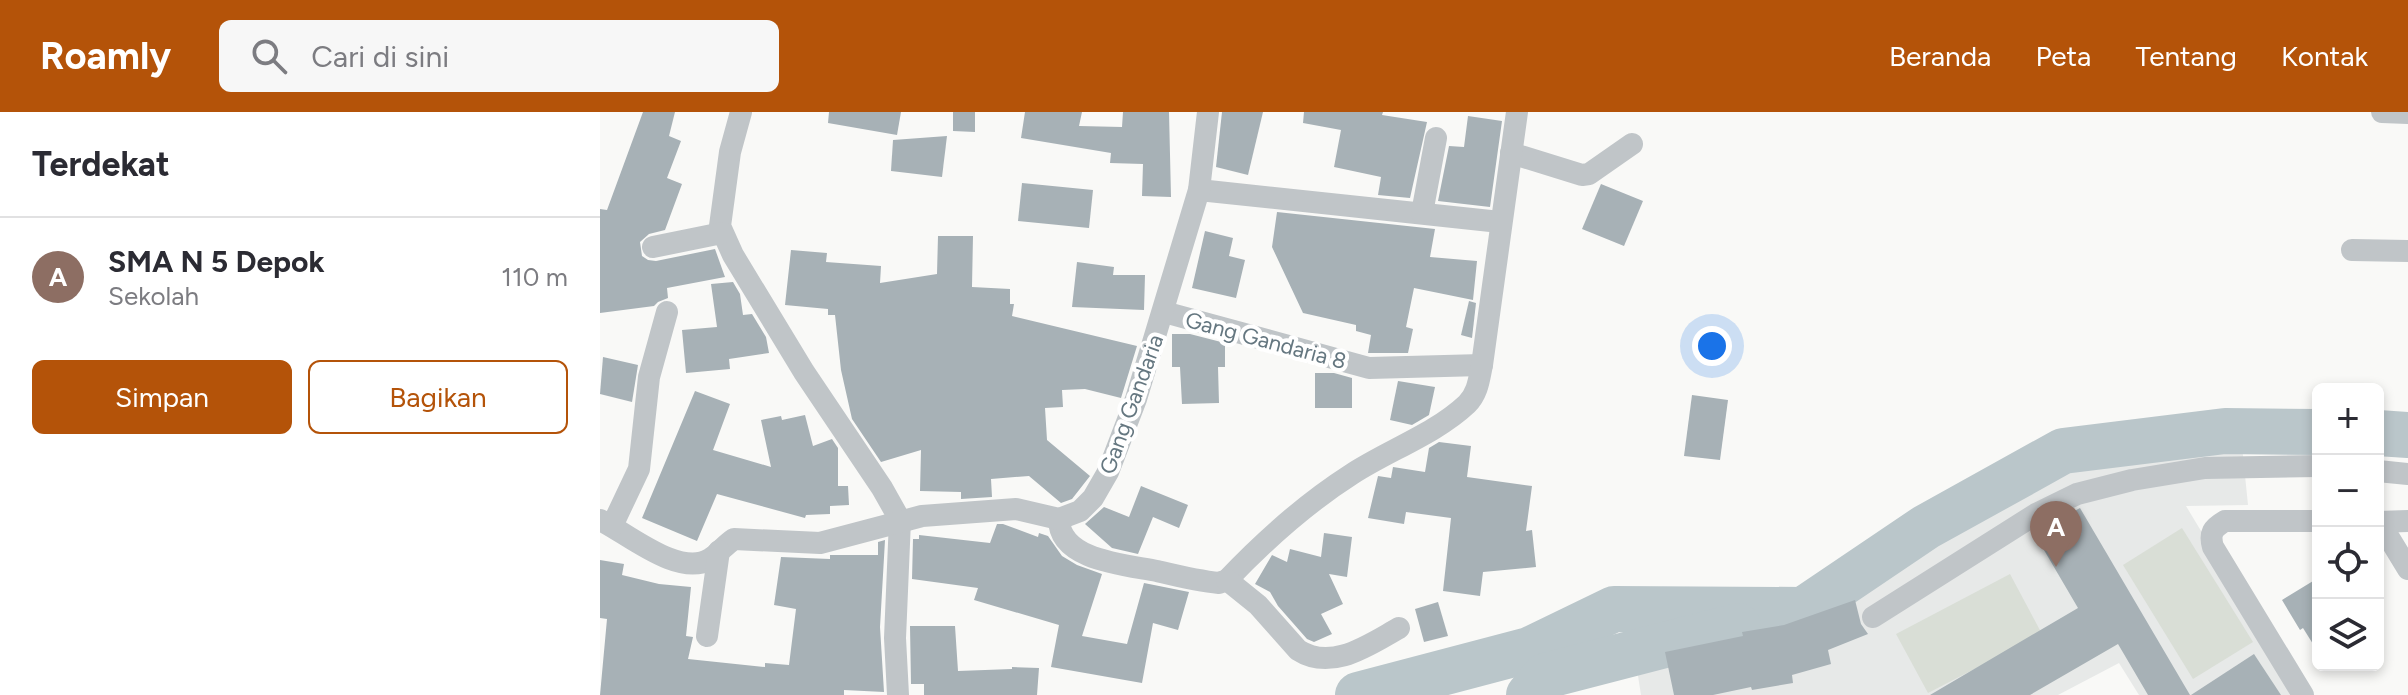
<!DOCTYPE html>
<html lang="id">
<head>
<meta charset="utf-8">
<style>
  body { margin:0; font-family:Figtree,sans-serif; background:#f7f7f7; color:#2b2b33 }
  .controls { position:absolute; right:24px; bottom:24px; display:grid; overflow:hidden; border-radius:12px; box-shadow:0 4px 12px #0003 }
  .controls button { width:72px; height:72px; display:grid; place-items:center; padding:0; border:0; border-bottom:2px solid #e1e1e2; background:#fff; color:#2b2b33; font:40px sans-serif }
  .you { position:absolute; left:1112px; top:234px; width:28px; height:28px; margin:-20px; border:6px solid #fff; border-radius:50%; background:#1a73e8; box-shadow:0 0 0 12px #1a73e833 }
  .badge { display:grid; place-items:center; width:52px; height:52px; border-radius:50%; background:#b45309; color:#fff; font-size:26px; font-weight:700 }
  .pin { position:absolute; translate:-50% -66px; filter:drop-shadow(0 2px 4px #0008) }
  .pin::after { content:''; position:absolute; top:42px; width:28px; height:24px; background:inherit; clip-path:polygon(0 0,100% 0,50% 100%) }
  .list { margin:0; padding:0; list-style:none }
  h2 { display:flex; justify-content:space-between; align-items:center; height:104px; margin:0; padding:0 32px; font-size:34px }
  h2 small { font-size:26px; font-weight:400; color:#7c7c81 }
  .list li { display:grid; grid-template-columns:52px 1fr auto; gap:24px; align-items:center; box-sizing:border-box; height:120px; padding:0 32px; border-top:2px solid #e1e1e2 }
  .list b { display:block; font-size:30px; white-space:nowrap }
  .list p { margin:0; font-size:26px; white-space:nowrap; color:#7c7c81 }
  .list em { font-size:26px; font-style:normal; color:#7c7c81 }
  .actions { display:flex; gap:16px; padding:24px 32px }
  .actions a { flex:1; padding:18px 0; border:2px solid #b45309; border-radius:12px; text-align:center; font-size:28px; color:#b45309 }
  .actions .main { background:#b45309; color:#fff }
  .icon { flex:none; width:44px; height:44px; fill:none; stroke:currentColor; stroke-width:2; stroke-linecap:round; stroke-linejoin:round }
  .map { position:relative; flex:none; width:1808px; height:583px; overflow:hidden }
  header { display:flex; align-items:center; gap:48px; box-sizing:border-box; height:112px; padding:0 40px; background:#b45309; color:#fff }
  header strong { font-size:38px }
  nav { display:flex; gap:44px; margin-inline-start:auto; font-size:28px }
  .search { width:560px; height:72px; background:#f7f7f7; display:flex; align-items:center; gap:20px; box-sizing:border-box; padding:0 28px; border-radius:12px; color:#7c7c81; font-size:30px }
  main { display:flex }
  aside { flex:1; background:#fff }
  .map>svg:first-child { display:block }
  .built { fill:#e7e9e8 }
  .green { fill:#d9ded6 }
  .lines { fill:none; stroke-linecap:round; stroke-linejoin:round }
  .river { stroke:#bac6ca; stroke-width:46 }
  .building { fill:#a7b1b6 }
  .minor { stroke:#c0c5c8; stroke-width:22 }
  .labels { text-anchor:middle; stroke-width:8; stroke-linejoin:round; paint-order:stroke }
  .street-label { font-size:22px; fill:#657780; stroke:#fff }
</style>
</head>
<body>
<header>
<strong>Roamly</strong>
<div class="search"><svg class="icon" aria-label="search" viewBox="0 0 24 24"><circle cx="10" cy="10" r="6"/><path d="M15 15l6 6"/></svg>Cari di sini</div>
<nav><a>Beranda</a><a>Peta</a><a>Tentang</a><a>Kontak</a></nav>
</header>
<main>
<aside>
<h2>Terdekat<small></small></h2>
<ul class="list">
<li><span class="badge" style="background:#8d6e63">A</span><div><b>SMA N 5 Depok</b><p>Sekolah</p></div><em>110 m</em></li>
</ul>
<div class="actions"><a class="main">Simpan</a><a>Bagikan</a></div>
</aside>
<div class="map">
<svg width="1808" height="583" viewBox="0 0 1808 583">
  <rect width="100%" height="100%" fill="#f9f9f7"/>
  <path class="built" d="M1640,314L1648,393L1586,394L1645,492L1690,583H1539L1519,551L1458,583H1041L1036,551L1246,488L1334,422L1465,342Z"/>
  <g class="green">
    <path d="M1582,416L1653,530L1593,567L1523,453Z"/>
    <path d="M1410,462L1442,522L1328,581L1296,522Z"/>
  </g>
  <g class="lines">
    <g class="river">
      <path d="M1778,321L1808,323"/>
      <path d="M758,583L929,538L1014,497L1203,498L1326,415L1463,339L1625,319L1718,320"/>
      <path d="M929,583L945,564L1138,514"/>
    </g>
  </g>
  <g class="building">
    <path d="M43,0H75L69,24L81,29L67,66L82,72L65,118L49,122L40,130L42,144L48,148L56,149L115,137L125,165L67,176L68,186L58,190L54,194L0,201V97L7,98Z"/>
    <path d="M229,0H301L297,23L228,11Z"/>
    <path d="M353,0H375V20L353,19Z"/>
    <path d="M425,0H482L479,14L522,15L523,0H569L571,85L542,84L543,52L510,51L511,41L421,26Z"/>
    <path d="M622,0H663L648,63L616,55Z"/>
    <path d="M704,0H783L782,3L827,10L810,86L778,83L781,65L734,55L741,18L703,11Z"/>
    <path d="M868,4L902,9L890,95L838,89L849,34L864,35Z"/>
    <path d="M347,24L342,65L291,59L293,28Z"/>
    <path d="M422,71L493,78L489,116L418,109Z"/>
    <path d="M1001,72L1043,89L1024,134L982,117Z"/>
    <path d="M677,100L835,117L830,145L877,149L873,188L814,176L806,215L813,217L808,241H768L771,223L756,219V213L703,201L672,135Z"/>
    <path d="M605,119L633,126L629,144L645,148L636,186L592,176Z"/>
    <path d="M338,124H373L372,175L410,177V192H414L412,204L537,234L521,286L485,277L462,278L463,295L445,296L447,328L490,364L472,387L461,391L429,364L391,367L392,385L361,387V380L320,379L321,338L281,350L252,307L241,258L235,203H228V197L185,193L191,138L227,141L226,150L281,154L280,171L337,162Z"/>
    <path d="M477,150L514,155L513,163H545L544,198L472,195Z"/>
    <path d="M133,170L140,182L143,203L152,202L166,225L169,241L129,247L130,257L86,261L82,218L117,215L111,172Z"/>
    <path d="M869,189L876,191L872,226L861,223Z"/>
    <path d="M572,222H590L625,231V255H618L619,291L582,292L580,255H572Z"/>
    <path d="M3,245L38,253L32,290L0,282Z"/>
    <path d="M715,261H734L752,266V296H715Z"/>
    <path d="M798,269L835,275L829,303L812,313L790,308Z"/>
    <path d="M95,279L130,292L113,338L171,355L161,308L181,304L182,308L205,303L213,334L232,327L238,336V374H248L249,393L230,394V402L206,403L205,406L117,382L97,429L42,406Z"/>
    <path d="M1092,283L1128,288L1120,348L1084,344Z"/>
    <path d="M839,330L871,334L867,365L932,374L926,419L932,418L936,455L883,460L880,484L843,479L851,406L806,400L804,412L768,406L778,364L791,366L793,355L825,360L829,336Z"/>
    <path d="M541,374L588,393L579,416L553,405L538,442L512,436L485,412L504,395L529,405Z"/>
    <path d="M1480,396L1590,583H1548L1518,532L1430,583H1330L1478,496L1434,421Z"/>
    <path d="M397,412H403L438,425L439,421L448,424L462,444L477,453L502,462L482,524L527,532L544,471L589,480L578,518L553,511L542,571L451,555L459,513L374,488L378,476L312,467L313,427H319V423L390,431Z"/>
    <path d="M724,421L752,425L747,465L729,462L743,492L721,502L732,522L714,530L707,527L678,494L670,480L655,472L672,443L687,450L690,437L721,445Z"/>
    <path d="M285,428L280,515L284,580L244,578V583H0L7,507L0,506V448L24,452L22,463L59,472L91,475L86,524L93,525L88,547L165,555V551L189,553L196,497L174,493L181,445L230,447V443H278V430Z"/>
    <path d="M1718,466V540L1703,516L1700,518L1682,488Z"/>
    <path d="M1255,488L1261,512L1268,522L1228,538L1231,552L1192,563L1193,571L1152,578L1151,575L1113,583H1074L1065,540L1143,524L1142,520L1184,513Z"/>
    <path d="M838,490L848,524L824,530L815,497Z"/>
    <path d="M310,514H355L358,559L412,557V555L439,556L437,583H324V572H311Z"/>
    <path d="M1654,542L1681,583H1591Z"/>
  </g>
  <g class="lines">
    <g class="minor">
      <path d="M141,0L130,40L120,114L133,143L204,260L282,376L300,408L295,526L298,583"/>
      <path d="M1782,0L1808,1"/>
      <path d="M911,41L982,63L989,62L1032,32"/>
      <path d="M599,78L900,110"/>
      <path d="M822,101L836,26"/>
      <path d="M53,135L122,121"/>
      <path d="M1752,138L1808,139"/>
      <path d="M564,200L769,256L882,253"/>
      <path d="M1778,359L1808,362"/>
      <path d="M459,407C459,449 527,453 557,459C578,464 598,469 619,471L627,468C665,428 705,392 752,362C789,338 835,322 867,292C878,281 879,267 882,253L917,0"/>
      <path d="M0,408C27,421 79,466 110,447C118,442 125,433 134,427L220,431L322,404L416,397L459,407L480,399L493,386L508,360L536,287L599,78L608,0"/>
      <path d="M1778,410L1808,409"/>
      <path d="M1780,411L1808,457"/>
      <path d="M12,414L39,357L49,265L67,200"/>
      <path d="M627,468L658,493L698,538C732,560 770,532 799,516"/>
      <path d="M1273,505L1436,402L1477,382L1532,368L1605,356L1718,354"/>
      <path d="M107,524L119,439"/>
      <path d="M1703,583L1613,435C1609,421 1613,416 1625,409H1718"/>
    </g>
  </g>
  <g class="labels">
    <g class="street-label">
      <text transform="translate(666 228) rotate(15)" y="8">Gang Gandaria 8</text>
      <text transform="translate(531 292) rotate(-70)" y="8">Gang Gandaria</text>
    </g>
  </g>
</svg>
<div class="controls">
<button>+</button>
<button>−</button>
<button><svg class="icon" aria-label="locate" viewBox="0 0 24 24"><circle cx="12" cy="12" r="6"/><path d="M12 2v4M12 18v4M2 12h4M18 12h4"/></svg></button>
<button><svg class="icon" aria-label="layers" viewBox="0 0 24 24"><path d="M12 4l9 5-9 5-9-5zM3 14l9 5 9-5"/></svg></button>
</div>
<div class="you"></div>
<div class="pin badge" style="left:1456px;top:455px;background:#8d6e63">A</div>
</div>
</main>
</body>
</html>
